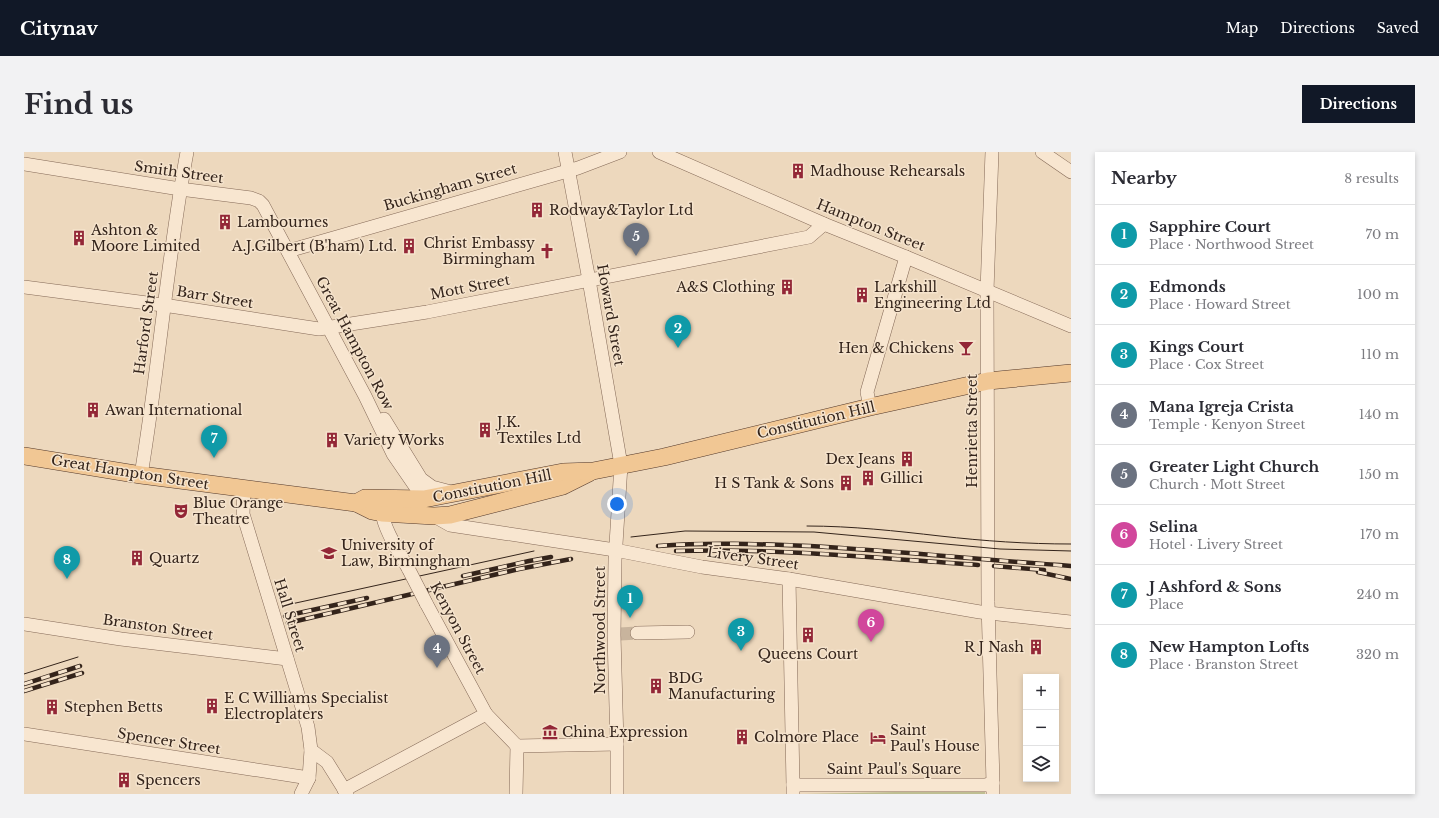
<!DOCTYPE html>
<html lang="en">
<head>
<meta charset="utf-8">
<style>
  body { margin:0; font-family:"Libre Baskerville",serif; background:#f2f2f3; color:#2b2b33 }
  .controls { position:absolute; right:12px; bottom:12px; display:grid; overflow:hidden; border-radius:0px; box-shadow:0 2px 6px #0003 }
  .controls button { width:36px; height:36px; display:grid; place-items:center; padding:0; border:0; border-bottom:1px solid #e1e1e2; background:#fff; color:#2b2b33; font:20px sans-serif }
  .you { position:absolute; left:593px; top:352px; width:14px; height:14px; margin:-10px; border:3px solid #fff; border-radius:50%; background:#1a73e8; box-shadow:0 0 0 6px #1a73e833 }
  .badge { display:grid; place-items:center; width:26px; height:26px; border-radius:50%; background:#111827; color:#fff; font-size:13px; font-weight:700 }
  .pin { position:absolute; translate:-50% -33px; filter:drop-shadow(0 1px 2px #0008) }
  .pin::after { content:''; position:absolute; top:21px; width:14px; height:12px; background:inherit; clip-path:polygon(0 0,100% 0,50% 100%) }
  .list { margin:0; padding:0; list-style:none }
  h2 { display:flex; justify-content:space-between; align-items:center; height:52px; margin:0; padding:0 16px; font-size:17px }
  h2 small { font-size:13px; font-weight:400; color:#7c7c81 }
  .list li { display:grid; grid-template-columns:26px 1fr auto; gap:12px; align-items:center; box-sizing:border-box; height:60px; padding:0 16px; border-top:1px solid #e1e1e2 }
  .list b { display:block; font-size:15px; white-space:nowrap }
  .list p { margin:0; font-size:13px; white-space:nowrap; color:#7c7c81 }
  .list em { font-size:13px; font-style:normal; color:#7c7c81 }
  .icon { flex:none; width:22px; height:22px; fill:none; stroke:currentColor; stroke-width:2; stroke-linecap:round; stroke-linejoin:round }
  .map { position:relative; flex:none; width:1047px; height:642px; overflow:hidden; border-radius:0px }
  header { display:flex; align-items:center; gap:24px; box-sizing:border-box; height:56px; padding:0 20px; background:#111827; color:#fff }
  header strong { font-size:19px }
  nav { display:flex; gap:22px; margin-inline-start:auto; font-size:14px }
  .intro { display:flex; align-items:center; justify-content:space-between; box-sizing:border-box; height:96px; padding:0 24px }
  h1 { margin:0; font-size:28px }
  .button { padding:10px 18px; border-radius:0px; background:#111827; color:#fff; font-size:14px; font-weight:700 }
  main { display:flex; gap:24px; padding:0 24px }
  aside { flex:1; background:#fff; border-radius:0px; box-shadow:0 2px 6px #0003 }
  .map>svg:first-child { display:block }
  .cemetery { fill:url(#cemetery-stones) }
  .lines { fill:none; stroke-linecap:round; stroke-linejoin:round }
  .minor-tunnel { stroke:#c8b49d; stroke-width:13; stroke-dasharray:13 6; stroke-linecap:butt }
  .minor-casing { stroke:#846957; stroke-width:14 }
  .major-casing { stroke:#52382b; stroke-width:18 }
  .minor { stroke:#f8e6d0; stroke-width:13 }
  .major { stroke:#f1c794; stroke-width:17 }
  .tram { stroke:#34241b; stroke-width:1 }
  .rail-casing { stroke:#34241b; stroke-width:4.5 }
  .rail { stroke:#f5e3cc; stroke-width:3; stroke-dasharray:9; stroke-linecap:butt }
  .minor-bridge-casing { stroke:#846957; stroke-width:14; stroke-linecap:butt }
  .minor-bridge { stroke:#f8e6d0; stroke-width:13 }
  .labels { text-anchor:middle; stroke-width:3; stroke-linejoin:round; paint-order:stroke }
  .poi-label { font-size:14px; fill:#34241b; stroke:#f5e3cc; text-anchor:start }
  .street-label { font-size:14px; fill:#34241b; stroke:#f5e3cc }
</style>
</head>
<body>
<header>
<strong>Citynav</strong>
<nav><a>Map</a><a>Directions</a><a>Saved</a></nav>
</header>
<div class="intro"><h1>Find us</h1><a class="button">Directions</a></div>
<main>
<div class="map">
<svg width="1047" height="642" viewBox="0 0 1047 642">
  <defs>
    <pattern id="cemetery-stones" width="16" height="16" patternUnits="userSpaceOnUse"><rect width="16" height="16" fill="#bfbe91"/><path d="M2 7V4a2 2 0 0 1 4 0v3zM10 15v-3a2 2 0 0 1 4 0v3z" fill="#a5a37c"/></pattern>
  </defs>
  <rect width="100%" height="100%" fill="#edd8bd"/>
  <path class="cemetery" d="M961,638V642H780Z"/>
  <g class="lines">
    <path class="minor-tunnel" d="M596,482L613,481"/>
    <defs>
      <g id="minor">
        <path d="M541,0L565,128L597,313L591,408L590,483L593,592V642"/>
        <path d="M635,0L800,72L882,105L1047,174"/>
        <path d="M968,0L963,139L964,450L969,631"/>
        <path d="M1018,0L1047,20"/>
        <path d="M0,12L156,37L227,46L235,49L239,53L341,244L369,302L400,347"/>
        <path d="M264,99L554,16L596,0"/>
        <path d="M0,135L146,154L295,177L403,160L785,85L800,72"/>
        <path d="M846,255L843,240L882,105"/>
        <path d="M360,267L397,327L408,335L427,340"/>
        <path d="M117,323C135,216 143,107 163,0"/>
        <path d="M220,337L219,362L284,575L287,598L285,626L277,642"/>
        <path d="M358,361C361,380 376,401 385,418"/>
        <path d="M410,364L426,373L591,398L678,415L765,427L956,460L1047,470"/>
        <path d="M765,427L769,633"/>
        <path d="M0,472L97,487L263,507"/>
        <path d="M613,481L664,480"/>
        <path d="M462,562L493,594"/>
        <path d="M0,582L285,626"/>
        <path d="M493,594L593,592"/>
        <path d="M287,598L303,610L323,642"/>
        <path d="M320,638L462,562L402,451"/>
        <path d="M492,642L493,594"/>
        <path d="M769,642V633H961L969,631V642"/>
      </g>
      <g id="major">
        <path d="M0,304L117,323L332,351L348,359L358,361L410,364L426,363L539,334L565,321"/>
        <path d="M332,351L341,346L400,347L539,320L569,319L640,305L846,255L964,229L1047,221"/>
      </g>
    </defs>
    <use href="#minor" class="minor-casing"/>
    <use href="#major" class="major-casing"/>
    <use href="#minor" class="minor"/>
    <use href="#major" class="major"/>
    <g class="tram">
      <path d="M783,374C828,374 872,379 916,384C960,389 1003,392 1047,392"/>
      <path d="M607,385L661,379L790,380L976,397L1047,399"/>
      <path d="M258,454L510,399"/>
      <path d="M0,522L54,505"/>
    </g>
    <defs>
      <g id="rail">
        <path d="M634,394C685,390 735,392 786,394C873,399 960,408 1047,414"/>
        <path d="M652,399C753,396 853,406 954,413"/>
        <path d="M970,414L1020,418"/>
        <path d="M1014,420L1047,427"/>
        <path d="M439,424L505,409L527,405"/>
        <path d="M261,464L343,446"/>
        <path d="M264,471L495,417L547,407"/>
        <path d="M0,532L56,514"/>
        <path d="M0,539L58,521"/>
      </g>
    </defs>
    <use href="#rail" class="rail-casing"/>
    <use href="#rail" class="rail"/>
    <defs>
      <path id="minor-bridge" d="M385,418L402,451"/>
    </defs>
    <use href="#minor-bridge" class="minor-bridge-casing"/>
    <use href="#minor-bridge" class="minor-bridge"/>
  </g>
  <defs>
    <symbol id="building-bare" viewBox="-9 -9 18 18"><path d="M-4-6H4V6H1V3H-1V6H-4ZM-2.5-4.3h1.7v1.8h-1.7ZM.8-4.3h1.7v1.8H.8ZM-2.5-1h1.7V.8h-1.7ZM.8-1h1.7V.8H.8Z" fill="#932737" stroke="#f5e3cc" stroke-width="2.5" paint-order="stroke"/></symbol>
    <symbol id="church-bare" viewBox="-9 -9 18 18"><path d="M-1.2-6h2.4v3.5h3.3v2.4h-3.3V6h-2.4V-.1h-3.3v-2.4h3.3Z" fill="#932737" stroke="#f5e3cc" stroke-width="2.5" paint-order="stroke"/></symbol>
    <symbol id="bar-bare" viewBox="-9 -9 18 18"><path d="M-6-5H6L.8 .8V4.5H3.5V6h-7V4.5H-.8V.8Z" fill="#932737" stroke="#f5e3cc" stroke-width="2.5" paint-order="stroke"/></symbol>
    <symbol id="theatre-bare" viewBox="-9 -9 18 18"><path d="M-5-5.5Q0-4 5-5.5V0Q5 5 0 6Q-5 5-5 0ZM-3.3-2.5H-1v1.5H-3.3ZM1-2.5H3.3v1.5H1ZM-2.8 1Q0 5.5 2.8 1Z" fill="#932737" stroke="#f5e3cc" stroke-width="2.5" paint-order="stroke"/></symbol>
    <symbol id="university-bare" viewBox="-9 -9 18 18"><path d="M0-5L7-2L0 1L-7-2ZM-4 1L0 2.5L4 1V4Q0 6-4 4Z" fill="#932737" stroke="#f5e3cc" stroke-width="2.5" paint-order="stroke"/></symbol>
    <symbol id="museum-bare" viewBox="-9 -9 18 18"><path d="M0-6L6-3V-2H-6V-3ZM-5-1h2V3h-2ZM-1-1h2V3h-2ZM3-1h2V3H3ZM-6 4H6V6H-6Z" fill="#932737" stroke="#f5e3cc" stroke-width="2.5" paint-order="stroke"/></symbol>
    <symbol id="hotel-bare" viewBox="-9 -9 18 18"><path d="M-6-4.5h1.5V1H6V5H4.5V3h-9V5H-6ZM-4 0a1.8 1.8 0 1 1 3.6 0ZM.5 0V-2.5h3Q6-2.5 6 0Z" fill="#932737" stroke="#f5e3cc" stroke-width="2.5" paint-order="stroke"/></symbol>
  </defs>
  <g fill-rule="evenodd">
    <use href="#building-bare" x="763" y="8" width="22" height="22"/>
    <use href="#building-bare" x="502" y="47" width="22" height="22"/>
    <use href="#building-bare" x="190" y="59" width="22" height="22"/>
    <use href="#building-bare" x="44" y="75" width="22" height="22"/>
    <use href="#building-bare" x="374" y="83" width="22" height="22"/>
    <use href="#church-bare" x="512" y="88" width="22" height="22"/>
    <use href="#building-bare" x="752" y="124" width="22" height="22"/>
    <use href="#building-bare" x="827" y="132" width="22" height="22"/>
    <use href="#bar-bare" x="931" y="185" width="22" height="22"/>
    <use href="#building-bare" x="58" y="247" width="22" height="22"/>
    <use href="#building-bare" x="450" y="267" width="22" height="22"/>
    <use href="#building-bare" x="297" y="277" width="22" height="22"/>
    <use href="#building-bare" x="872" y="296" width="22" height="22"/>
    <use href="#building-bare" x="833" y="315" width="22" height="22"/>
    <use href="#building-bare" x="811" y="320" width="22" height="22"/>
    <use href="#theatre-bare" x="146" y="348" width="22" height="22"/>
    <use href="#university-bare" x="294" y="390" width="22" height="22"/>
    <use href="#building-bare" x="102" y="395" width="22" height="22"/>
    <use href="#building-bare" x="773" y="472" width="22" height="22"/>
    <use href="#building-bare" x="1001" y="484" width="22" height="22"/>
    <use href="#building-bare" x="621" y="523" width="22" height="22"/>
    <use href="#building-bare" x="177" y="543" width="22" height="22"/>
    <use href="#building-bare" x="17" y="544" width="22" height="22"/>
    <use href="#museum-bare" x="515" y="569" width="22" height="22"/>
    <use href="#building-bare" x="707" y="574" width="22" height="22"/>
    <use href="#hotel-bare" x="843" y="575" width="22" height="22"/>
    <use href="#building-bare" x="89" y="617" width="22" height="22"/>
  </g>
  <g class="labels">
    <g class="poi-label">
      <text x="786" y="24">Madhouse Rehearsals</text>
      <text x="525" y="63">Rodway&amp;Taylor Ltd</text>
      <text x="213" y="75">Lambournes</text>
      <text x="67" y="83">Ashton &amp;<tspan x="67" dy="16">Moore Limited</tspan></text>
      <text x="511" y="96" text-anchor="end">Christ Embassy<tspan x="511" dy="16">Birmingham</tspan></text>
      <text x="373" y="99" text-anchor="end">A.J.Gilbert (B'ham) Ltd.</text>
      <text x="751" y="140" text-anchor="end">A&amp;S Clothing</text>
      <text x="850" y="140">Larkshill<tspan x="850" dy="16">Engineering Ltd</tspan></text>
      <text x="930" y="201" text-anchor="end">Hen &amp; Chickens</text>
      <text x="81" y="263">Awan International</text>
      <text x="473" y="275">J.K.<tspan x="473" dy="16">Textiles Ltd</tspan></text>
      <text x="320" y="293">Variety Works</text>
      <text x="871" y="312" text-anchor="end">Dex Jeans</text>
      <text x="856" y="331">Gillici</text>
      <text x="810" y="336" text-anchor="end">H S Tank &amp; Sons</text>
      <text x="169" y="356">Blue Orange<tspan x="169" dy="16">Theatre</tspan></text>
      <text x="317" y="398">University of<tspan x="317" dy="16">Law, Birmingham</tspan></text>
      <text x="125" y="411">Quartz</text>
      <text x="1000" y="500" text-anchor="end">R J Nash</text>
      <text x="784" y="507" text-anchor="middle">Queens Court</text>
      <text x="644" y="531">BDG<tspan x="644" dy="16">Manufacturing</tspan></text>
      <text x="200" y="551">E C Williams Specialist<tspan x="200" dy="16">Electroplaters</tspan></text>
      <text x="40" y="560">Stephen Betts</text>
      <text x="866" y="583">Saint<tspan x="866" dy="16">Paul's House</tspan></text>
      <text x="538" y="585">China Expression</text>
      <text x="730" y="590">Colmore Place</text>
      <text x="112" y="633">Spencers</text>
    </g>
    <g class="street-label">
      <text transform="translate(155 20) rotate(8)" y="5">Smith Street</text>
      <text transform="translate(426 35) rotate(-16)" y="5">Buckingham Street</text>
      <text transform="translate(847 73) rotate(22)" y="5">Hampton Street</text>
      <text transform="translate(446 135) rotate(-11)" y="5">Mott Street</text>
      <text transform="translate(191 145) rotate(9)" y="5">Barr Street</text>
      <text transform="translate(587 163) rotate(80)" y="5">Howard Street</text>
      <text transform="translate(122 171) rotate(-82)" y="5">Harford Street</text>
      <text transform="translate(331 191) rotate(62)" y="5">Great Hampton Row</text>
      <text transform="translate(792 268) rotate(-13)" y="5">Constitution Hill</text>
      <text transform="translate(948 279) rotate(-90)" y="5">Henrietta Street</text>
      <text transform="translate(106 320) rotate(9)" y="5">Great Hampton Street</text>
      <text transform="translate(468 334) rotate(-11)" y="5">Constitution Hill</text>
      <text transform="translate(729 406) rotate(8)" y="5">Livery Street</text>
      <text transform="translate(266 463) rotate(73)" y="5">Hall Street</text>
      <text transform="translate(134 475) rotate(8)" y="5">Branston Street</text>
      <text transform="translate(434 476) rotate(62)" y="5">Kenyon Street</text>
      <text transform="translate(576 478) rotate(-90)" y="5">Northwood Street</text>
      <text transform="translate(145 589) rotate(9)" y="5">Spencer Street</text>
      <text x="870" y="622">Saint Paul's Square</text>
    </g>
  </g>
</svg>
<div class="controls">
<button>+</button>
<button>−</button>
<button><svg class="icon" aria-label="layers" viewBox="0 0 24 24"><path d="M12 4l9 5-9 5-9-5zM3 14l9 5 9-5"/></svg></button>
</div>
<div class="you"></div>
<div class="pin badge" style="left:606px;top:466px;background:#0f9aa8">1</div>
<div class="pin badge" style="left:654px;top:196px;background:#0f9aa8">2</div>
<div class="pin badge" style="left:717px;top:499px;background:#0f9aa8">3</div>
<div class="pin badge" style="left:413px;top:516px;background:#6b7280">4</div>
<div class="pin badge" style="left:612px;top:104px;background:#6b7280">5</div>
<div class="pin badge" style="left:847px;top:490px;background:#d1479c">6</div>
<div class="pin badge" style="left:190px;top:306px;background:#0f9aa8">7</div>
<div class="pin badge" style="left:43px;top:427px;background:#0f9aa8">8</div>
</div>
<aside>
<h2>Nearby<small>8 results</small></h2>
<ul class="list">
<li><span class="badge" style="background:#0f9aa8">1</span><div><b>Sapphire Court</b><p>Place · Northwood Street</p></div><em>70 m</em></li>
<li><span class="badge" style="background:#0f9aa8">2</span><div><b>Edmonds</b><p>Place · Howard Street</p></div><em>100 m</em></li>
<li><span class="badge" style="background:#0f9aa8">3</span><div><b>Kings Court</b><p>Place · Cox Street</p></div><em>110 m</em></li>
<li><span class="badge" style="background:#6b7280">4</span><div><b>Mana Igreja Crista</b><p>Temple · Kenyon Street</p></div><em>140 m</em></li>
<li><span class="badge" style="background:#6b7280">5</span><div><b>Greater Light Church</b><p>Church · Mott Street</p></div><em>150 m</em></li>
<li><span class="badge" style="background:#d1479c">6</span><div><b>Selina</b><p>Hotel · Livery Street</p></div><em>170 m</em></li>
<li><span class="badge" style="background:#0f9aa8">7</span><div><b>J Ashford &amp; Sons</b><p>Place</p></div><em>240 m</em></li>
<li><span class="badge" style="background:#0f9aa8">8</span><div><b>New Hampton Lofts</b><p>Place · Branston Street</p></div><em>320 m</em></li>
</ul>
</aside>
</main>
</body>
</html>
